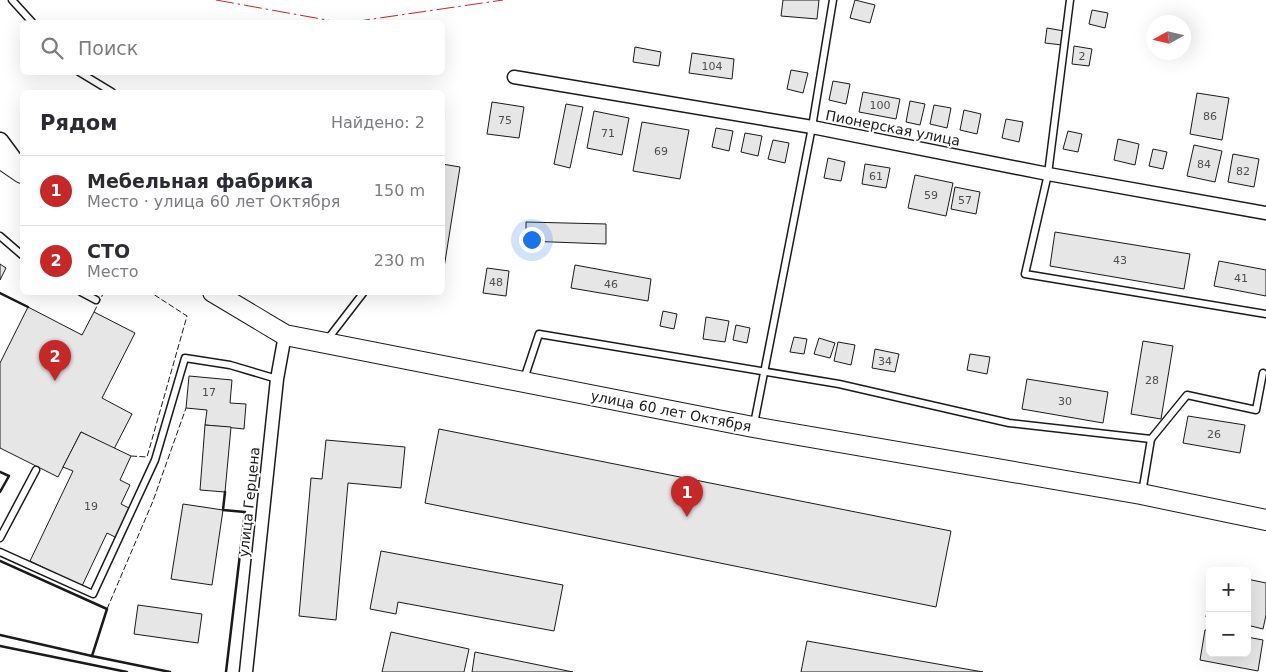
<!DOCTYPE html>
<html lang="ru">
<head>
<meta charset="utf-8">
<style>
  body { margin:0; font-family:"DejaVu Sans",sans-serif; background:#f2f2f3; color:#2b2b33 }
  .controls { position:absolute; right:15px; bottom:15px; display:grid; overflow:hidden; border-radius:8px; box-shadow:0 5px 20px #0002 }
  .controls button { width:45px; height:45px; display:grid; place-items:center; padding:0; border:0; border-bottom:1px solid #e1e1e2; background:#fff; color:#2b2b33; font:25px sans-serif }
  .compass { position:absolute; left:1146px; top:15px; width:45px; height:45px; border-radius:50%; background:#fff; box-shadow:0 5px 20px #0002; rotate:262deg }
  .you { position:absolute; left:531px; top:239px; width:18px; height:18px; margin:-12px; border:4px solid #fff; border-radius:50%; background:#1a73e8; box-shadow:0 0 0 8px #1a73e833 }
  .badge { display:grid; place-items:center; width:32px; height:32px; border-radius:50%; background:#c62828; color:#fff; font-size:16px; font-weight:700 }
  .pin { position:absolute; translate:-50% -41px; filter:drop-shadow(0 1px 2px #0008) }
  .pin::after { content:''; position:absolute; top:26px; width:18px; height:15px; background:inherit; clip-path:polygon(0 0,100% 0,50% 100%) }
  .list { margin:0; padding:0; list-style:none }
  h2 { display:flex; justify-content:space-between; align-items:center; height:65px; margin:0; padding:0 20px; font-size:21px }
  h2 small { font-size:16px; font-weight:400; color:#7c7c81 }
  .list li { display:grid; grid-template-columns:32px 1fr auto; gap:15px; align-items:center; box-sizing:border-box; height:70px; padding:0 20px; border-top:1px solid #e1e1e2 }
  .list b { display:block; font-size:19px; white-space:nowrap }
  .list p { margin:0; font-size:16px; white-space:nowrap; color:#7c7c81 }
  .list em { font-size:16px; font-style:normal; color:#7c7c81 }
  .icon { flex:none; width:28px; height:28px; fill:none; stroke:currentColor; stroke-width:2; stroke-linecap:round; stroke-linejoin:round }
  .map { position:relative; flex:none; width:1266px; height:672px; overflow:hidden }
  .search { position:absolute; background:#fff; box-shadow:0 5px 20px #0002; left:20px; top:20px; width:425px; height:55px; display:flex; align-items:center; gap:12px; box-sizing:border-box; padding:0 18px; border-radius:8px; color:#7c7c81; font-size:19px }
  .panel { position:absolute; background:#fff; box-shadow:0 5px 20px #0002; left:20px; top:90px; width:425px; height:205px; border-radius:8px }
  .map>svg:first-child { display:block }
  .building { fill:#e6e6e6; stroke:#1a1a1a }
  .lines { fill:none; stroke-linecap:round; stroke-linejoin:round }
  .service-casing { stroke:#1a1a1a; stroke-width:9 }
  .minor-casing { stroke:#1a1a1a; stroke-width:15 }
  .tertiary-casing { stroke:#1a1a1a; stroke-width:19 }
  .primary-casing { stroke:#1a1a1a; stroke-width:22 }
  .service { stroke:#fff; stroke-width:6 }
  .minor { stroke:#fff; stroke-width:12 }
  .tertiary { stroke:#fff; stroke-width:16 }
  .primary { stroke:#fff; stroke-width:20 }
  .fence { stroke:#1a1a1a; stroke-width:1; stroke-dasharray:6 2.5; stroke-linecap:butt }
  .wall { stroke:#1a1a1a; stroke-width:2.5 }
  .power { stroke:#c62828; stroke-width:1; stroke-dasharray:18 4 2.5 4; stroke-linecap:butt }
  .labels { text-anchor:middle; stroke-width:4; stroke-linejoin:round; paint-order:stroke }
  .number-label { font-size:11px; fill:#4d4d4d }
  .street-label { font-size:14px; fill:#1a1a1a; stroke:#fff }
</style>
</head>
<body>
<div class="map">
<svg width="1266" height="672" viewBox="0 0 1266 672">
  <rect width="100%" height="100%" fill="#fff"/>
  <g class="building">
    <path d="M783,0H819L817,19L781,16Z"/>
    <path d="M855,0L875,5L870,23L850,18Z"/>
    <path d="M1092,10L1108,13L1105,28L1089,24Z"/>
    <path d="M1047,28L1064,31L1062,45L1045,43Z"/>
    <path d="M1074,46L1092,49L1089,66L1072,64Z"/>
    <path d="M635,47L661,52L659,66L633,62Z"/>
    <path d="M692,53L734,59L732,79L689,73Z"/>
    <path d="M791,70L808,73L803,93L787,89Z"/>
    <path d="M833,81L850,84L846,104L829,100Z"/>
    <path d="M863,92L900,99L896,119L859,112Z"/>
    <path d="M1197,93L1229,98L1222,140L1190,134Z"/>
    <path d="M910,101L925,104L920,125L906,122Z"/>
    <path d="M492,102L524,107L519,138L487,134Z"/>
    <path d="M566,104L583,107L570,168L554,164Z"/>
    <path d="M934,105L951,108L947,128L930,124Z"/>
    <path d="M964,110L981,114L977,134L960,130Z"/>
    <path d="M594,111L629,118L622,155L587,148Z"/>
    <path d="M1006,119L1023,122L1019,142L1002,138Z"/>
    <path d="M642,122L689,130L680,179L633,171Z"/>
    <path d="M716,128L733,131L729,151L712,147Z"/>
    <path d="M1068,131L1082,134L1078,152L1063,149Z"/>
    <path d="M745,133L762,136L758,156L741,152Z"/>
    <path d="M1118,139L1139,144L1135,165L1114,160Z"/>
    <path d="M773,140L789,143L785,163L768,159Z"/>
    <path d="M1194,145L1222,151L1215,182L1187,176Z"/>
    <path d="M1153,149L1167,152L1163,169L1149,166Z"/>
    <path d="M1233,154L1259,159L1254,187L1228,182Z"/>
    <path d="M828,158L845,162L841,181L824,178Z"/>
    <path d="M442,164L460,167L444,268H442Z"/>
    <path d="M865,164L890,168L886,188L862,184Z"/>
    <path d="M915,175L953,183L946,216L908,208Z"/>
    <path d="M955,187L980,192L976,214L951,209Z"/>
    <path d="M526,222L606,224V244L526,241Z"/>
    <path d="M1055,232L1190,254L1184,289L1050,266Z"/>
    <path d="M1219,261L1266,270V296L1214,286Z"/>
    <path d="M0,264L6,268L0,280Z"/>
    <path d="M575,265L651,279L648,301L571,288Z"/>
    <path d="M487,268L509,271L506,296L483,293Z"/>
    <path d="M28,307L82,335L94,312L135,333L102,398L132,414L114,449L81,432L58,477L0,448V363Z"/>
    <path d="M663,311L677,314L674,329L660,326Z"/>
    <path d="M706,317L729,321L725,342L703,339Z"/>
    <path d="M736,325L750,328L747,343L733,340Z"/>
    <path d="M794,337L807,339L804,354L790,352Z"/>
    <path d="M819,338L835,343L830,358L814,354Z"/>
    <path d="M1143,341L1173,346L1161,419L1131,414Z"/>
    <path d="M838,342L855,345L851,365L834,361Z"/>
    <path d="M875,349L899,354L895,372L872,368Z"/>
    <path d="M970,354L990,357L987,374L967,370Z"/>
    <path d="M189,376L232,380L230,403L246,404L244,429L205,425L207,410L186,408Z"/>
    <path d="M1027,379L1108,392L1103,423L1022,409Z"/>
    <path d="M1188,416L1245,425L1240,453L1183,443Z"/>
    <path d="M205,425L231,427L225,492L200,490Z"/>
    <path d="M439,429L951,531L936,607L425,503Z"/>
    <path d="M81,432L131,456L120,480L130,485L121,504L131,509L117,538L107,533L82,586L30,561L73,471L63,467Z"/>
    <path d="M326,440L405,447L401,488L348,483L336,620L299,616L311,478L322,479Z"/>
    <path d="M183,504L223,510L212,585L171,579Z"/>
    <path d="M381,551L563,585L554,631L398,602L396,614L370,609Z"/>
    <path d="M1247,579L1266,583V615L1263,629L1247,625Z"/>
    <path d="M1210,596V618L1206,617Z"/>
    <path d="M138,605L202,614L198,643L134,634Z"/>
    <path d="M1205,630H1210V653H1247V637L1263,640L1258,671L1200,660Z"/>
    <path d="M391,632L469,649L464,672H382Z"/>
    <path d="M807,641L983,672H801Z"/>
    <path d="M475,652L573,672H472Z"/>
  </g>
  <g class="lines">
    <defs>
      <g id="service">
        <path d="M12,0L32,22"/>
        <path d="M1070,0L1048,174L1025,274L1266,314"/>
        <path d="M79,72L112,92"/>
        <path d="M0,236L22,255"/>
        <path d="M81,292L96,300"/>
        <path d="M327,340L364,292"/>
        <path d="M524,379L539,334L839,384L1009,423L1151,439L1142,493"/>
        <path d="M754,424L812,127L833,0"/>
        <path d="M1151,439L1187,395L1256,410L1263,373"/>
        <path d="M0,538L36,470"/>
        <path d="M0,552L93,594L155,460L185,358L230,365L277,379"/>
      </g>
      <g id="minor">
        <path d="M514,77L812,127L1048,174L1266,213"/>
        <path d="M246,672L277,379L285,335"/>
      </g>
      <path id="tertiary" d="M0,141L20,168"/>
      <g id="primary">
        <path d="M0,158L22,173"/>
        <path d="M213,292L285,335L753,427L1141,494L1266,520"/>
      </g>
    </defs>
    <use href="#service" class="service-casing"/>
    <use href="#minor" class="minor-casing"/>
    <use href="#tertiary" class="tertiary-casing"/>
    <use href="#primary" class="primary-casing"/>
    <use href="#service" class="service"/>
    <use href="#minor" class="minor"/>
    <use href="#tertiary" class="tertiary"/>
    <use href="#primary" class="primary"/>
    <g class="fence">
      <path d="M94,312L104,292"/>
      <path d="M131,456L147,457L187,316L150,292"/>
      <path d="M107,609L153,501L186,408"/>
    </g>
    <g class="wall">
      <path d="M0,293L28,307"/>
      <path d="M0,472L9,476L0,492"/>
      <path d="M225,492L223,510L245,512L226,672"/>
      <path d="M0,561L107,609L92,656L170,672"/>
      <path d="M0,635L92,656"/>
      <path d="M0,646L127,672"/>
    </g>
    <g class="power">
      <path d="M216,0L338,22"/>
      <path d="M352,22L503,0"/>
    </g>
  </g>
  <g class="labels">
    <g class="number-label">
      <text x="1082" y="60">2</text>
      <text x="712" y="70">104</text>
      <text x="880" y="109">100</text>
      <text x="1210" y="120">86</text>
      <text x="505" y="124">75</text>
      <text x="608" y="137">71</text>
      <text x="661" y="155">69</text>
      <text x="1204" y="168">84</text>
      <text x="1243" y="175">82</text>
      <text x="876" y="180">61</text>
      <text x="931" y="199">59</text>
      <text x="965" y="204">57</text>
      <text x="1120" y="264">43</text>
      <text x="1241" y="282">41</text>
      <text x="496" y="286">48</text>
      <text x="611" y="288">46</text>
      <text x="885" y="365">34</text>
      <text x="1152" y="384">28</text>
      <text x="209" y="396">17</text>
      <text x="1065" y="405">30</text>
      <text x="1214" y="438">26</text>
      <text x="91" y="510">19</text>
    </g>
    <g class="street-label">
      <text transform="translate(893 128) rotate(11)" y="5">Пионерская улица</text>
      <text transform="translate(671 411) rotate(11)" y="5">улица 60 лет Октября</text>
      <text transform="translate(249 502) rotate(-84)" y="5">улица Герцена</text>
    </g>
  </g>
</svg>
<div class="controls">
<button>+</button>
<button>−</button>
</div>
<svg class="compass" viewBox="-18 -18 36 36"><path d="M0-13l5 13h-10z" fill="#e53935"/><path d="M0 13l5-13h-10z" fill="#7c7c81"/></svg>
<div class="you"></div>
<div class="pin badge" style="left:687px;top:517px">1</div>
<div class="pin badge" style="left:55px;top:381px">2</div>
<div class="search"><svg class="icon" aria-label="search" viewBox="0 0 24 24"><circle cx="10" cy="10" r="6"/><path d="M15 15l6 6"/></svg>Поиск</div>
<section class="panel">
<h2>Рядом<small>Найдено: 2</small></h2>
<ul class="list">
<li><span class="badge">1</span><div><b>Мебельная фабрика</b><p>Место · улица 60 лет Октября</p></div><em>150 m</em></li>
<li><span class="badge">2</span><div><b>СТО</b><p>Место</p></div><em>230 m</em></li>
</ul>
</section>
</div>
</body>
</html>
